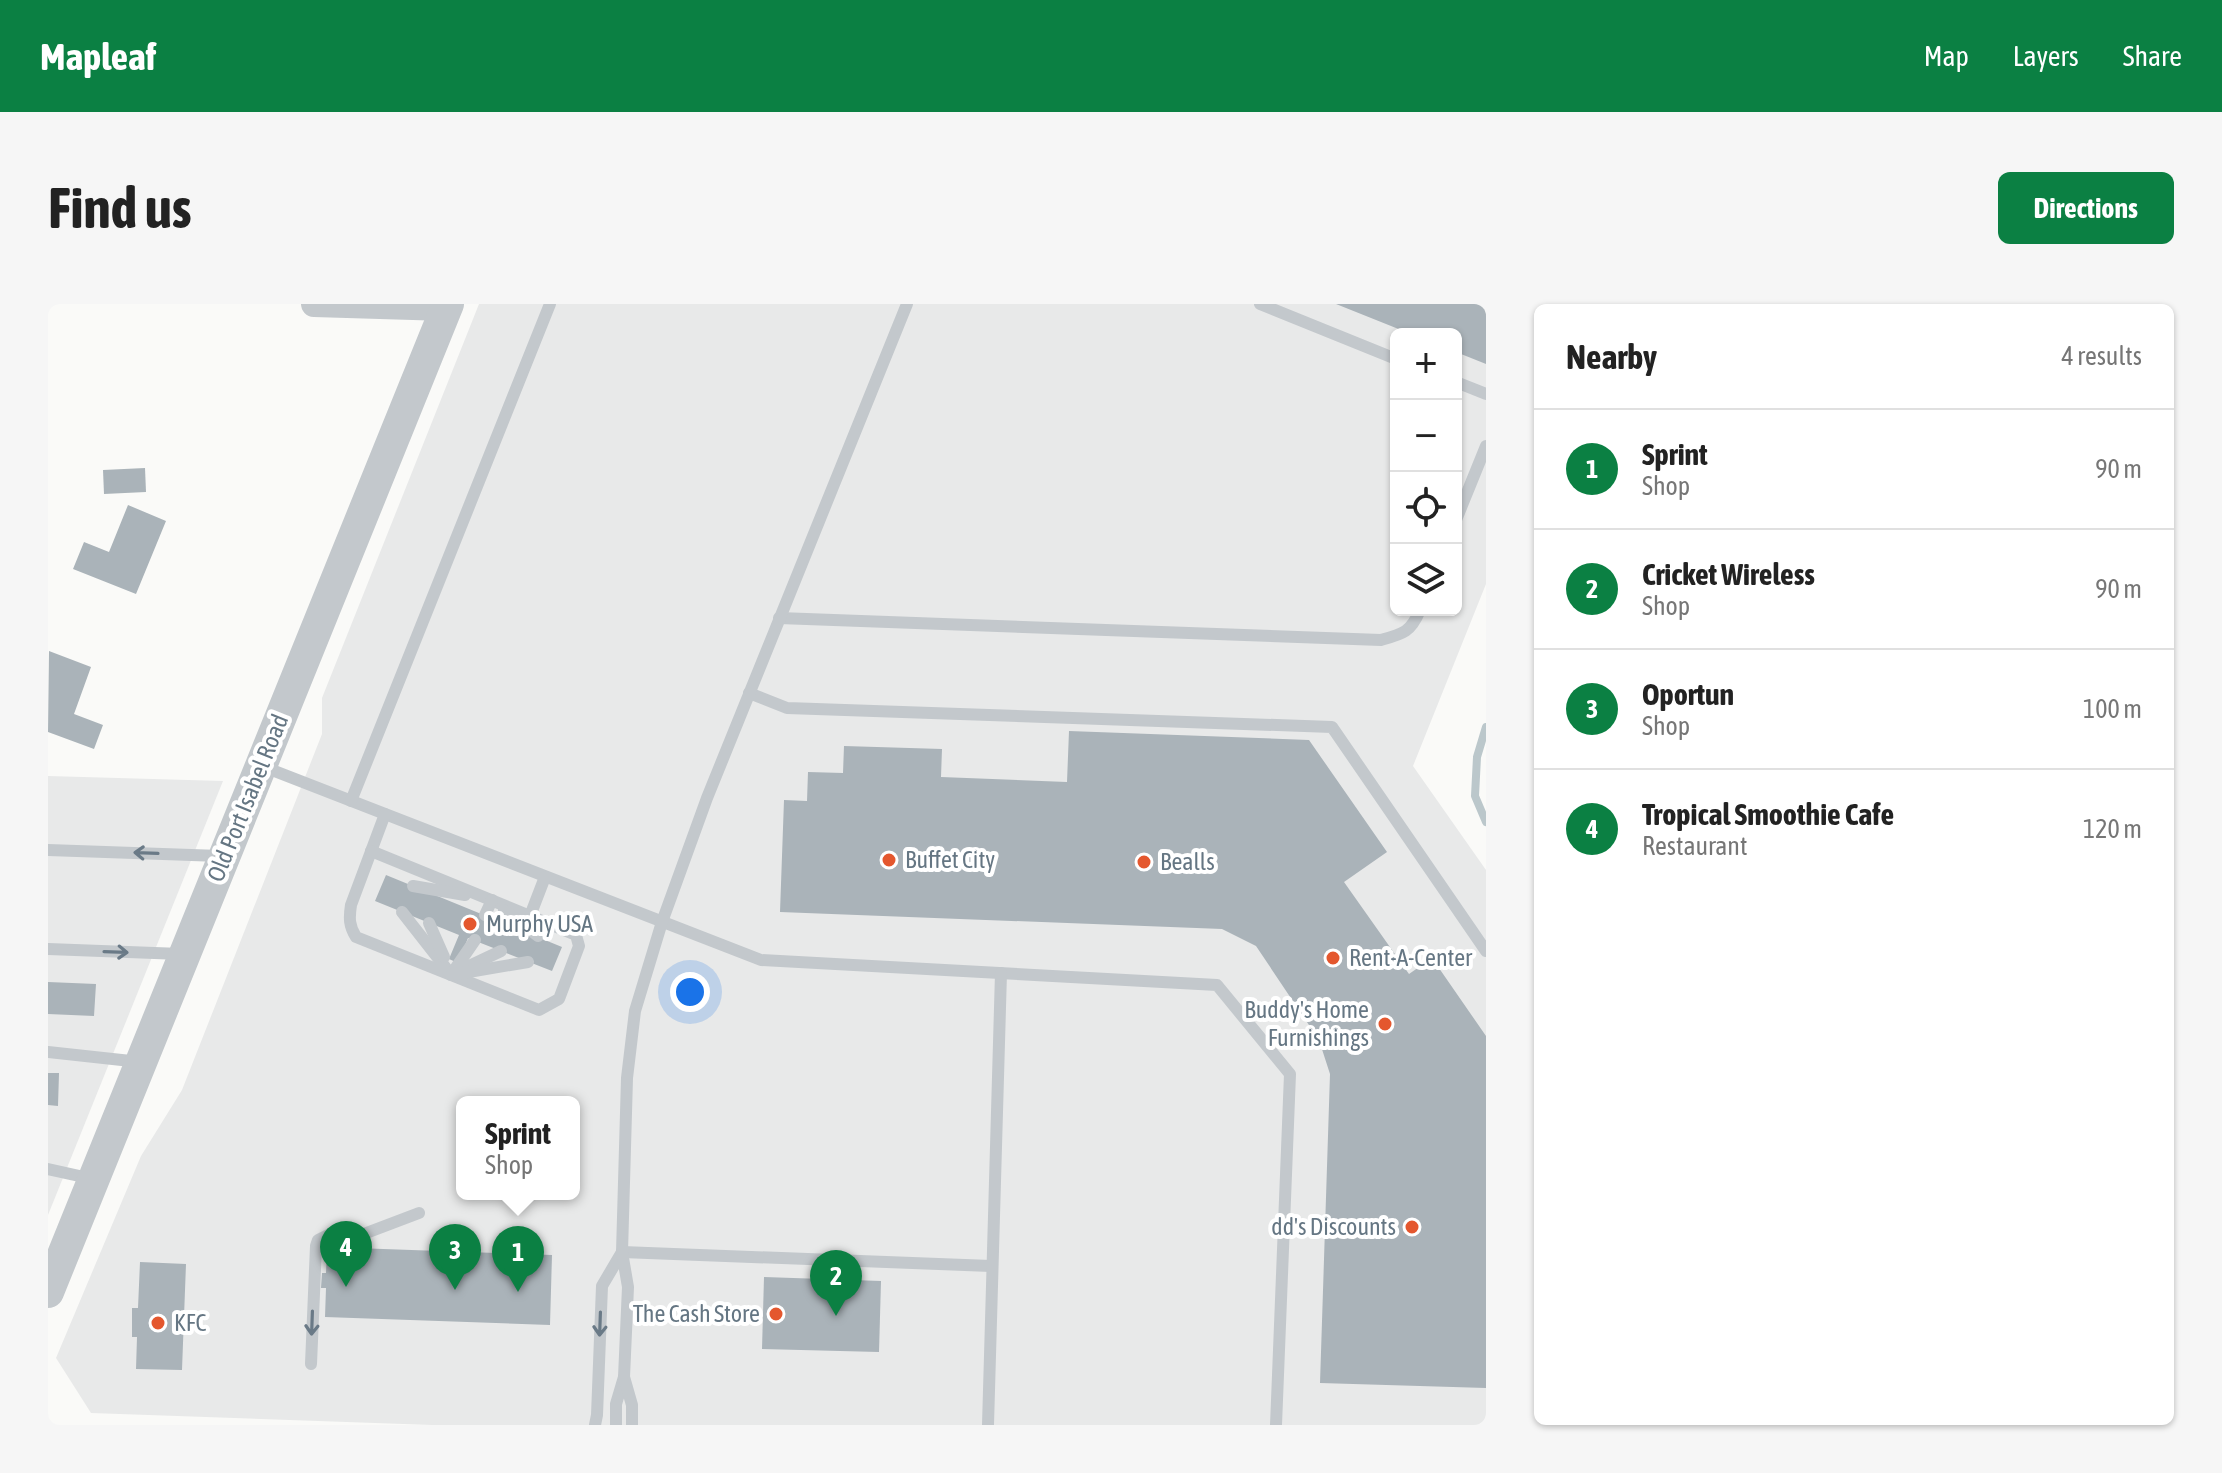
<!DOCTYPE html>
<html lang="en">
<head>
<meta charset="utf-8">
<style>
  body { margin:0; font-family:"Asap Condensed",sans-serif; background:#f6f6f6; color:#222 }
  .controls { position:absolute; right:24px; top:24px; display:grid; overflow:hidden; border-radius:12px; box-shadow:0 2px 6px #0004 }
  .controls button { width:72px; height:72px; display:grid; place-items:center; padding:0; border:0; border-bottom:2px solid #e0e0e0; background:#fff; color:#222; font:40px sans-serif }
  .you { position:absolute; left:642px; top:688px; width:28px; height:28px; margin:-20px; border:6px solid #fff; border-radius:50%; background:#1a73e8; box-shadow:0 0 0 12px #1a73e833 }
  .badge { display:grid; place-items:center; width:52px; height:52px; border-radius:50%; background:#0b8043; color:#fff; font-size:26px; font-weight:700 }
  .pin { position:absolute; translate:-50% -66px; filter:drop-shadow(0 2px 4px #0008) }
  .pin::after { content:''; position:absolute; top:42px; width:28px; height:24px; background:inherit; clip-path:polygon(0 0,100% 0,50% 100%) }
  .popup { position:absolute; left:408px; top:792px; width:124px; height:104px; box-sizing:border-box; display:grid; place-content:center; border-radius:12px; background:#fff; filter:drop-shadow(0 2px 6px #0005); font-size:26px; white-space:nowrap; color:#767676 }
  .popup b { font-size:30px; color:#222 }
  .popup::after { content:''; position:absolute; left:50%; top:100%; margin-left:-16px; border:16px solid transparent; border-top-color:#fff }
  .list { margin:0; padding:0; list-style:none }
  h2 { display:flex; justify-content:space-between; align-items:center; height:104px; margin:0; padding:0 32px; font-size:34px }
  h2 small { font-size:26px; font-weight:400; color:#767676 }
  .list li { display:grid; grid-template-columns:52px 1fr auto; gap:24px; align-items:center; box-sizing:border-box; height:120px; padding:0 32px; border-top:2px solid #e0e0e0 }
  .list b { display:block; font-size:30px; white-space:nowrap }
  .list p { margin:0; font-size:26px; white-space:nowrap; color:#767676 }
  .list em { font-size:26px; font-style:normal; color:#767676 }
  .icon { flex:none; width:44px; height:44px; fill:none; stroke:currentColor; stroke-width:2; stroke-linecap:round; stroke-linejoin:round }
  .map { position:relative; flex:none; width:1438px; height:1121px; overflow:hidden; border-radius:12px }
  header { display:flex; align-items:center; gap:48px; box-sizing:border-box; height:112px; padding:0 40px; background:#0b8043; color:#fff }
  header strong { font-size:38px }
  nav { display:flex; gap:44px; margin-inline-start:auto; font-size:28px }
  .intro { display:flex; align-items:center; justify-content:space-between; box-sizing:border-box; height:192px; padding:0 48px }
  h1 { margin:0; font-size:56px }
  .button { padding:20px 36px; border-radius:12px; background:#0b8043; color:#fff; font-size:28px; font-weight:700 }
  main { display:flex; gap:48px; padding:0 48px }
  aside { flex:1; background:#fff; border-radius:12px; box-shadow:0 2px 6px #0004 }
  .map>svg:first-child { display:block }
  .built { fill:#e8e9e9; fill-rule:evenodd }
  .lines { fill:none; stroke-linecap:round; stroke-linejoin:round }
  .stream { stroke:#bbc7cb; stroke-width:8 }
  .building { fill:#aab3b9 }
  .service { stroke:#c3c8cc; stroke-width:12 }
  .minor { stroke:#c3c8cc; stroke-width:26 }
  .tertiary { stroke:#c3c8cc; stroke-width:32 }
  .oneway { stroke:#6a7a87 }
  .poi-dot { fill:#e4572e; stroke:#fff; stroke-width:3 }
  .labels { text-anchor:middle; stroke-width:8; stroke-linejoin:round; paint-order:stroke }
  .street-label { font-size:24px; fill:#657683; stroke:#fff }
  .poi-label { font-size:24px; fill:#657683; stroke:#fff; text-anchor:start }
</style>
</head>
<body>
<header>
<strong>Mapleaf</strong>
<nav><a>Map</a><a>Layers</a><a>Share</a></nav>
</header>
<div class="intro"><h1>Find us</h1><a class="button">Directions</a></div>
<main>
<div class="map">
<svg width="1438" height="1121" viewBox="0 0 1438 1121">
  <rect width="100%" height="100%" fill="#fafaf8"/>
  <g class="built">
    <path d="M431,0H1438V280L1365,462L1438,566V1121H384L43,1109L8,1054L93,852L134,786L274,430V394ZM1348,30H1408V306H1348ZM414,798H526V890H414Z"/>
    <path d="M0,472L175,477L0,911Z"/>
  </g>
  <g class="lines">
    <path class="stream" d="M1438,423L1429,453L1427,492L1438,518"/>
  </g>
  <g class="building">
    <path d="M1288,0H1438V60L1408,48V30H1363Z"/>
    <path d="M97,164L98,188L56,190L55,166Z"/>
    <path d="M80,201L118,217L88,290L25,265L36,238L61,248Z"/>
    <path d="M1,347L43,363L26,410L55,421L46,445L0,428Z"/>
    <path d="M1021,427L1261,436L1339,548L1296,578L1361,670L1384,654L1438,732V1084L1272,1079L1282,770L1271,736L1208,642L1174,625L732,608L736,496L759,497L760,468L795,469L796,442L894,445L893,473L1019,478Z"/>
    <path d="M338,571L514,643L504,667L420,634L410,659L401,655L411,631L327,597Z"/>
    <path d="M0,678L48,680L46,712L0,710Z"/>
    <path d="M0,769H11L10,802L0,801Z"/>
    <path d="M279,943L504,951L502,1021L277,1013L278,984H273L274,969H278Z"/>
    <path d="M92,958L138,960L134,1066L88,1065L89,1033H84V1004H90Z"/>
    <path d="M716,973L833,977L831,1048L714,1045Z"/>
  </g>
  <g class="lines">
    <g class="service">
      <path d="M1212,0L1348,55"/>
      <path d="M1408,78L1438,90"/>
      <path d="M1408,216L1438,142"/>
      <path d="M731,314L1333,336C1355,330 1363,328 1372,306"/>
      <path d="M701,389L739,404L1284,423L1438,647"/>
      <path d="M216,463L713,656L1169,681L1242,770L1228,1121"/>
      <path d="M303,497L502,0"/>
      <path d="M337,510L303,601C301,614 301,622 308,633L491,706L511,695L531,642L528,631L482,612L497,573"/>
      <path d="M0,546L172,552"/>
      <path d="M323,547L482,612"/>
      <path d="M365,582L417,591"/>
      <path d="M456,606L490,632"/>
      <path d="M354,608L401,668"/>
      <path d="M437,611L444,596"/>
      <path d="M381,619L396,653"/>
      <path d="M0,645L133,650"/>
      <path d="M417,664L453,647"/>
      <path d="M405,668L427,636"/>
      <path d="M403,671L480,658"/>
      <path d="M0,748L92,758"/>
      <path d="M0,865L45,875"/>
      <path d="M574,948L943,962"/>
      <path d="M263,1060L268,942L270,936L282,930L313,931L371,909"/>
      <path d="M547,1121L549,1111L554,982L574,948"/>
      <path d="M568,1121V1100L576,1073"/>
      <path d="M584,1121V1101L576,1073L580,983L574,948L579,774L587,707L614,618L659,494L859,0"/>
      <path d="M940,1121L953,669"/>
    </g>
    <path class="minor" d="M266,0L398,4"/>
    <path class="tertiary" d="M0,988L400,0"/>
  </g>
  <defs><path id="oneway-shaft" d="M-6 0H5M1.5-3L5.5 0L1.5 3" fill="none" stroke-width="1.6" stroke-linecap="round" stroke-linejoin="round" transform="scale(2)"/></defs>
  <g class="oneway">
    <use href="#oneway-shaft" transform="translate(98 549) rotate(-178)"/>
    <use href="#oneway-shaft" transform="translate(68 648) rotate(2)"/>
    <use href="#oneway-shaft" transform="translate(264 1019) rotate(92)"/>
    <use href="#oneway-shaft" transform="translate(552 1020) rotate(92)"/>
  </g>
  <g class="poi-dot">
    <circle cx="841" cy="556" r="8"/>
    <circle cx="1096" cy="558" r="8"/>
    <circle cx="422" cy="620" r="8"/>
    <circle cx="1285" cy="654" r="8"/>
    <circle cx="1337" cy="720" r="8"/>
    <circle cx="1364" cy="923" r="8"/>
    <circle cx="728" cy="1010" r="8"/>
    <circle cx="110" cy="1019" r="8"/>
  </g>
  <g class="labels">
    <g class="street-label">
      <text transform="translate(200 494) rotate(-68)" y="8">Old Port Isabel Road</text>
    </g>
    <g class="poi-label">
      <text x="857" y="564">Buffet City</text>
      <text x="1112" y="566">Bealls</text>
      <text x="438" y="628">Murphy USA</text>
      <text x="1301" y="662">Rent-A-Center</text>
      <text x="1321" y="714" text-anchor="end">Buddy's Home<tspan x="1321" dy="28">Furnishings</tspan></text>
      <text x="1348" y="931" text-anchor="end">dd's Discounts</text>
      <text x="712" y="1018" text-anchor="end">The Cash Store</text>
      <text x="126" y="1027">KFC</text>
    </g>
  </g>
</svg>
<div class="controls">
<button>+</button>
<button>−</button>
<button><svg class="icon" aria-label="locate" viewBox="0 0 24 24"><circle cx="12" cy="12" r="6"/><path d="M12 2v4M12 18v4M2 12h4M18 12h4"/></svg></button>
<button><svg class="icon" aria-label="layers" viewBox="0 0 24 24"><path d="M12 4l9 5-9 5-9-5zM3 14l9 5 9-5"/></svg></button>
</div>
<div class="you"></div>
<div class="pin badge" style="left:470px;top:988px">1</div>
<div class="popup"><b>Sprint</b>Shop</div>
<div class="pin badge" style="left:788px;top:1012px">2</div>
<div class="pin badge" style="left:407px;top:986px">3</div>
<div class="pin badge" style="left:298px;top:983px">4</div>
</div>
<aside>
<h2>Nearby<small>4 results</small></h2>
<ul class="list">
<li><span class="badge">1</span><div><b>Sprint</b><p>Shop</p></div><em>90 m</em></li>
<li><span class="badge">2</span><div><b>Cricket Wireless</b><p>Shop</p></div><em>90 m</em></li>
<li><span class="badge">3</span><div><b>Oportun</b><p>Shop</p></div><em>100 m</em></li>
<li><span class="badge">4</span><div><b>Tropical Smoothie Cafe</b><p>Restaurant</p></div><em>120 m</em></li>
</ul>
</aside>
</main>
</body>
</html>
